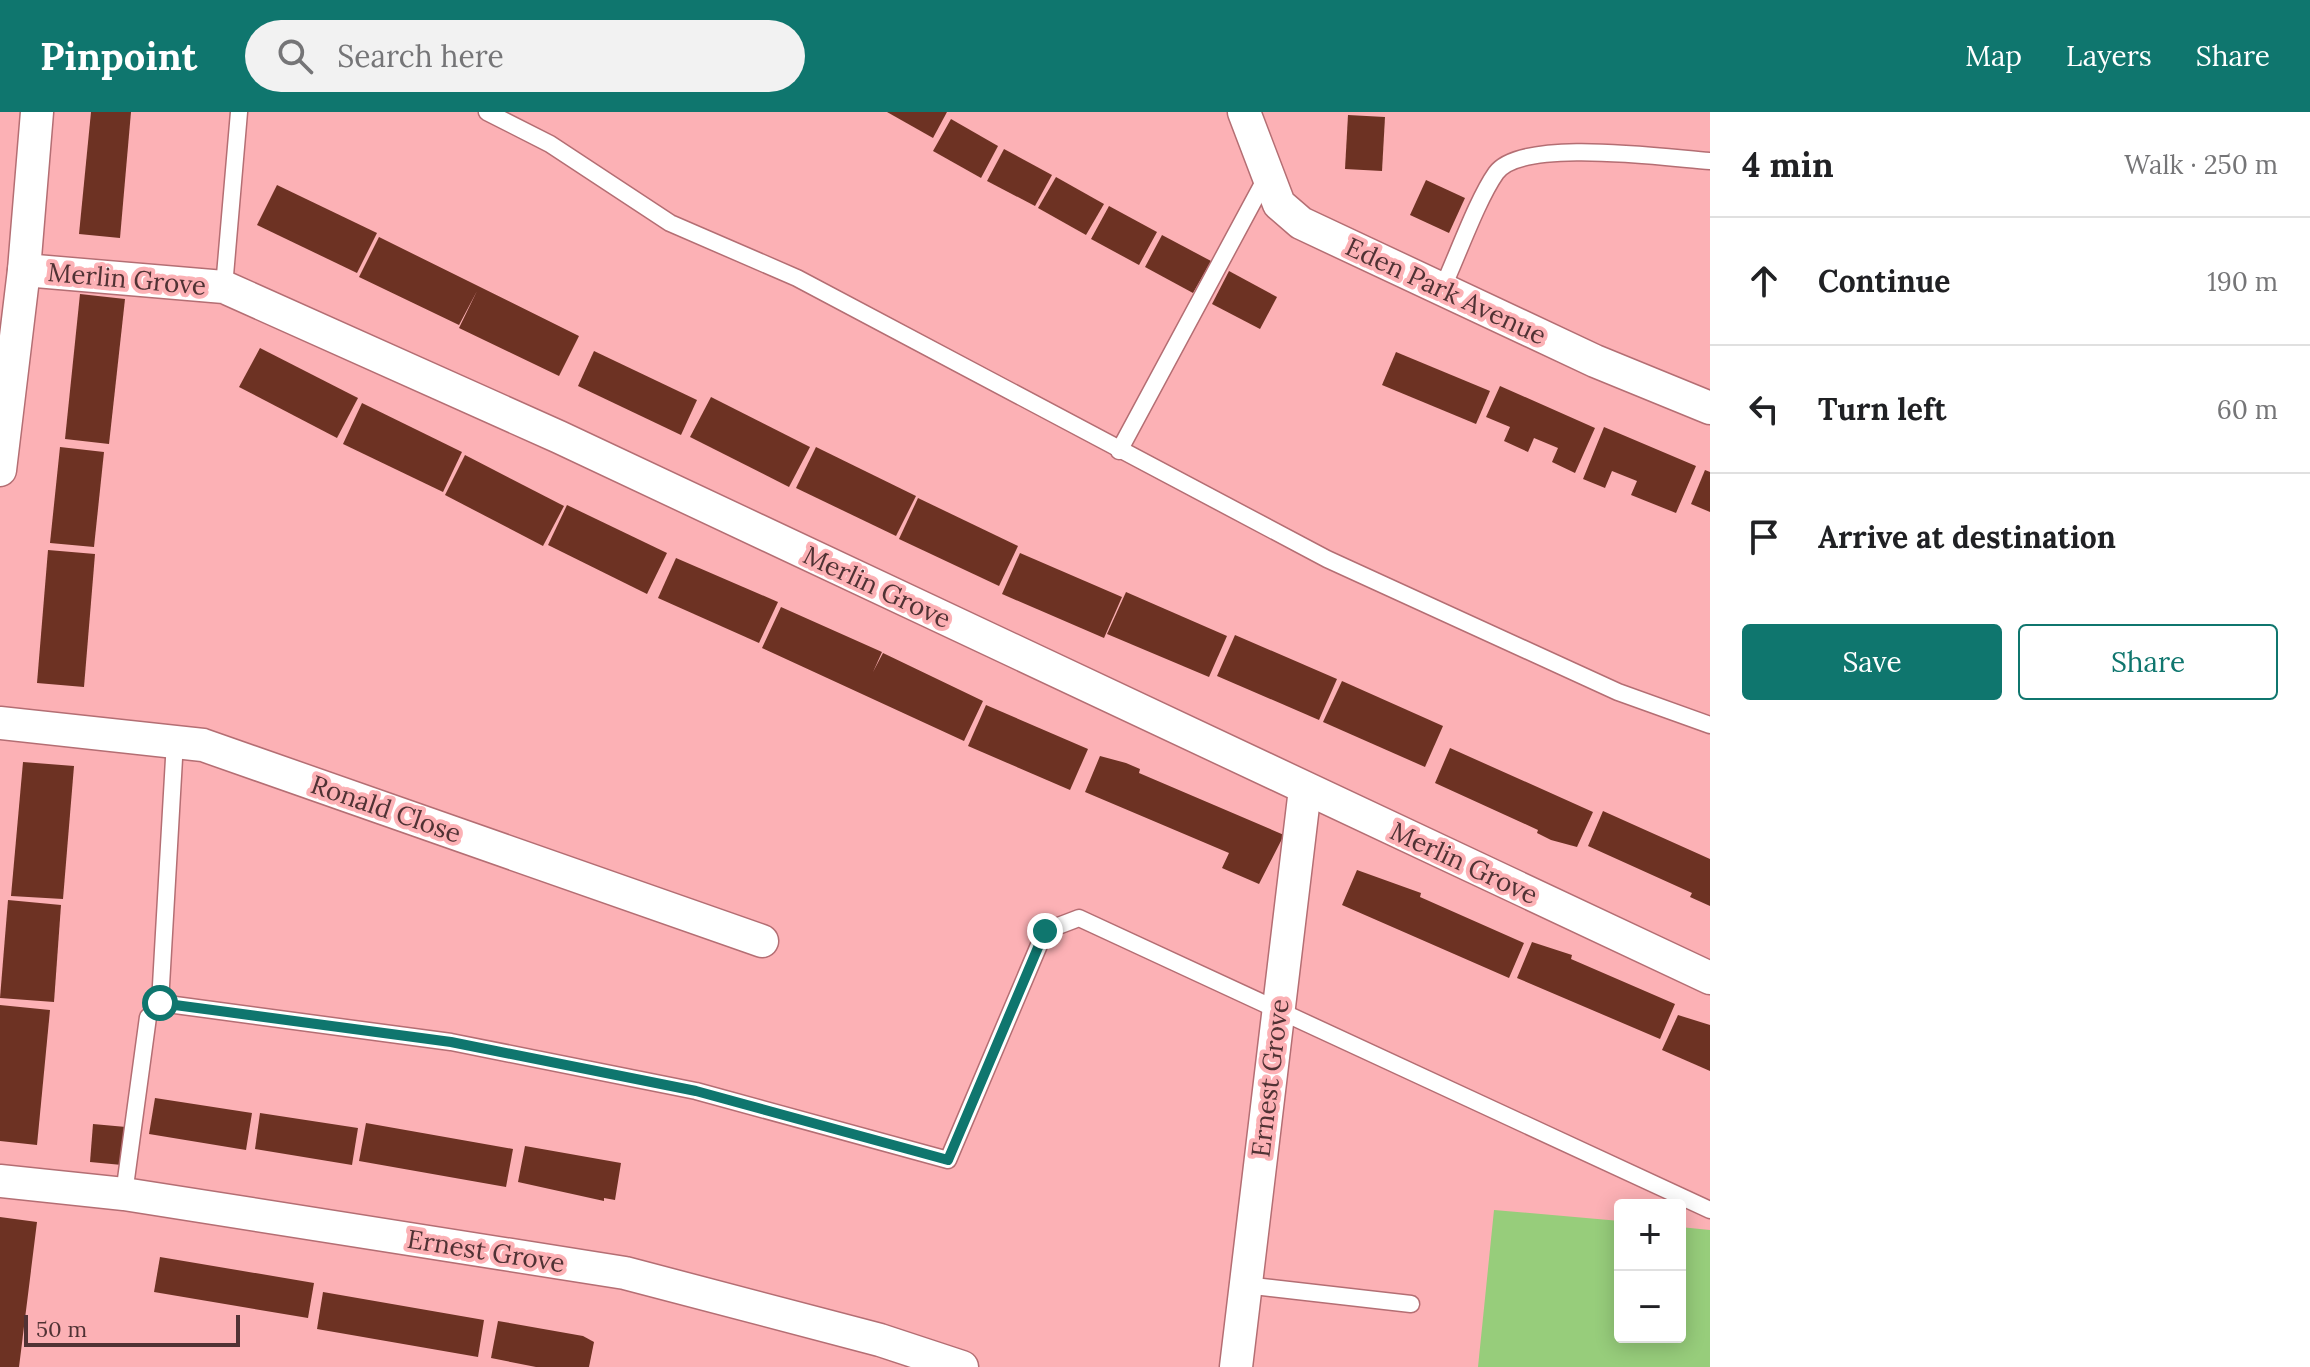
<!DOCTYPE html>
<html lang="en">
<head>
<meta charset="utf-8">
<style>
  body { margin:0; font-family:Lora,serif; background:#f2f2f2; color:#202124 }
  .controls { position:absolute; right:24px; bottom:24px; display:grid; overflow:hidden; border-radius:8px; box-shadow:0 4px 20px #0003 }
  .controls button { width:72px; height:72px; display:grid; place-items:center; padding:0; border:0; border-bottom:2px solid #e0e0e0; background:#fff; color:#202124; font:40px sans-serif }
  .scale { position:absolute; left:24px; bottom:20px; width:216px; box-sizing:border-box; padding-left:8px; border:4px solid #503234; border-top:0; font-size:22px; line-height:28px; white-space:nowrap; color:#503234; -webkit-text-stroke:6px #fcb1b5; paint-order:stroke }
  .stop { position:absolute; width:24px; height:24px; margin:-18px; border:6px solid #0f766e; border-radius:50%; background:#fff }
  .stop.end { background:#0f766e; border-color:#fff; box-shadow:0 2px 8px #0008 }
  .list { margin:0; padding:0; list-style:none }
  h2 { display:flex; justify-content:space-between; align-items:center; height:104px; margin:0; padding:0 32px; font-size:34px }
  h2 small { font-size:26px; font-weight:400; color:#757577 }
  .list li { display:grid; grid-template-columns:52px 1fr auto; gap:24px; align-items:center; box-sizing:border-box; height:128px; padding:0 32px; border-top:2px solid #e0e0e0 }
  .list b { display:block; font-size:30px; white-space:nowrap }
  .list em { font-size:26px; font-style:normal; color:#757577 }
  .actions { display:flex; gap:16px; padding:24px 32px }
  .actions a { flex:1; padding:18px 0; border:2px solid #0f766e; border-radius:8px; text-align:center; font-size:28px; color:#0f766e }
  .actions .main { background:#0f766e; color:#fff }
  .icon { flex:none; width:44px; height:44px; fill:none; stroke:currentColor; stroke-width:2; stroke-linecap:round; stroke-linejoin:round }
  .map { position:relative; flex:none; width:1710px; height:1255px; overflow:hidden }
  header { display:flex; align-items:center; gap:48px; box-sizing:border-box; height:112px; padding:0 40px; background:#0f766e; color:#fff }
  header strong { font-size:38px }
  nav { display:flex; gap:44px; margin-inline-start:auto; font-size:28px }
  .search { width:560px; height:72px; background:#f2f2f2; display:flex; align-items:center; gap:20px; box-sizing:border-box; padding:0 28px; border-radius:44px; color:#757577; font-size:30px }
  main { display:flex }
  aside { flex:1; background:#fff }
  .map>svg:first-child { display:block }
  .green { fill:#97cd7b }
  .building { fill:#6d3223 }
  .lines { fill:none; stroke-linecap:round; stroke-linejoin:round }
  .lane-casing { stroke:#b46e73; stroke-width:19 }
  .street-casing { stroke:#b46e73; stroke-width:35 }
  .lane { stroke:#fff; stroke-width:16 }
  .street { stroke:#fff; stroke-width:32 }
  .route { stroke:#0f766e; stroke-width:10 }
  .labels { text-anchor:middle; stroke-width:8; stroke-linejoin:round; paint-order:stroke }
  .street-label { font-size:26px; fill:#503234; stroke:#fcb1b5 }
</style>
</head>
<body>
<header>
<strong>Pinpoint</strong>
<div class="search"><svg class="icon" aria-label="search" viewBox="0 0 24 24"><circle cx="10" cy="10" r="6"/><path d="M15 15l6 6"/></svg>Search here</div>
<nav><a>Map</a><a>Layers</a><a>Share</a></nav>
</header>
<main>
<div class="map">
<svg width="1710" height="1255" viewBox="0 0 1710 1255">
  <rect width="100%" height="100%" fill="#fcb1b5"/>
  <path class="green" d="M1494,1098L1620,1109V1225H1680V1115L1710,1118V1255H1478Z"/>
  <g class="building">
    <path d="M91,0H131L120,126L79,122Z"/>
    <path d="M887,0H947L933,26Z"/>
    <path d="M1348,3L1385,5L1382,59L1345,57Z"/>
    <path d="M951,7L998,34L981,66L933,39Z"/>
    <path d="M1004,37L1052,63L1035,94L987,69Z"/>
    <path d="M1056,65L1104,92L1086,123L1038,96Z"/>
    <path d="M1426,68L1465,86L1449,121L1410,103Z"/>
    <path d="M277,73L377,121L357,161L257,113Z"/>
    <path d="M1109,94L1157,120L1139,153L1091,127Z"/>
    <path d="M1162,123L1211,149L1193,181L1145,155Z"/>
    <path d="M379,125L579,224L559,264L459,216L477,179L459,213L359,165Z"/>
    <path d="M1229,159L1277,185L1260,217L1212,192Z"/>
    <path d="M80,182L125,187L109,332L65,327Z"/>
    <path d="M260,236L358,286L337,326L239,275Z"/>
    <path d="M594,239L697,288L681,323L578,274Z"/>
    <path d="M1396,240L1490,279L1476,312L1382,273Z"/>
    <path d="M1500,274L1595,316L1575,361L1552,350L1558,336L1534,326L1528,340L1504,329L1510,315L1486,305Z"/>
    <path d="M711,285L810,335L789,375L690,325Z"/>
    <path d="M362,291L462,340L443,380L343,332Z"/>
    <path d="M1604,315L1696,354L1676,401L1631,383L1637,369L1612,359L1605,376L1583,367Z"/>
    <path d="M60,335L104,340L94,435L50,431Z"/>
    <path d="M816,335L916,384L896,424L796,376Z"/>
    <path d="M465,343L564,394L543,434L445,383Z"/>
    <path d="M1705,358L1710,360V400L1691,392Z"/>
    <path d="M918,386L1018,434L999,474L899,427Z"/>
    <path d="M567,393L667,441L647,482L548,433Z"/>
    <path d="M48,438L95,442L84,575L37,571Z"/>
    <path d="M1020,441L1122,485L1104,526L1002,482Z"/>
    <path d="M676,446L778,490L759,531L658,486Z"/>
    <path d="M1126,480L1227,524L1209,565L1107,522Z"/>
    <path d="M781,495L882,540L873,560L883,541L983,589L964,629L762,536Z"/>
    <path d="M1235,523L1337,567L1319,608L1217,564Z"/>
    <path d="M1342,569L1443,614L1425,655L1323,610Z"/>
    <path d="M986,593L1088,637L1070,678L968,634Z"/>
    <path d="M1450,636L1593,700L1577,735L1551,728L1537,721L1538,718L1435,671Z"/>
    <path d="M1100,644L1126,651L1140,657L1139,661L1284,723L1259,772L1222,756L1229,741L1085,680Z"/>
    <path d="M23,650L74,654L63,787L11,784Z"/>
    <path d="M1603,699L1710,747V794L1690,785L1692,781L1588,734Z"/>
    <path d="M1357,758L1421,781L1420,785L1524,831L1509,866L1342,793Z"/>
    <path d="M8,788L61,793L54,890L0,886Z"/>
    <path d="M1532,830L1572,843L1571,847L1675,892L1660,927L1517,866Z"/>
    <path d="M0,893L50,898L37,1033L0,1029Z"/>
    <path d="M1678,903L1710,913V959L1662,938Z"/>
    <path d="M155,986L252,1001L246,1038L149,1022Z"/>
    <path d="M260,1001L358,1016L352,1053L255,1037Z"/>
    <path d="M366,1011L513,1037L506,1075L359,1049Z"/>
    <path d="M93,1012L126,1015L122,1053L90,1050Z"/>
    <path d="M525,1034L621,1051L615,1088L604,1086V1089L518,1070Z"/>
    <path d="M0,1105L37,1110L19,1255H0Z"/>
    <path d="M160,1145L314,1171L308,1206L154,1180Z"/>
    <path d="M323,1180L484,1208L478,1245L317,1217Z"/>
    <path d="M498,1209L583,1224L594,1230L589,1255H536L491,1246Z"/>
  </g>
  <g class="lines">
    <defs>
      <g id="lane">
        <path d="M487,0L550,32L670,111L797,166L1327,447L1618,580L1710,613"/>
        <path d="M224,175L239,0"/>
        <path d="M1442,177C1457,145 1477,88 1496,61C1522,25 1667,46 1710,49"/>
        <path d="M1119,339L1267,64"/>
        <path d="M175,629L160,891L451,930L696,979L948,1048L1045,819L1079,806L1710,1098"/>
        <path d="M124,1082L148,905"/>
        <path d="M1245,1173L1411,1192"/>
      </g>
      <g id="street">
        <path d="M1244,0L1279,92L1301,111L1595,249L1710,296"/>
        <path d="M24,158L224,175L559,325L1710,866"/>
        <path d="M0,358L24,158L37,0"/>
        <path d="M0,611L203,633L762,829"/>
        <path d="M0,1069L124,1082L625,1161L880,1228L962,1255"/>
        <path d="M1236,1255L1305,677"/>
      </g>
    </defs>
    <use href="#lane" class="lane-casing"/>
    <use href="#street" class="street-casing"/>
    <use href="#lane" class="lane"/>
    <use href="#street" class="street"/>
  </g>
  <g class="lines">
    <path class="route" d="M160,891L451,930L696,979L948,1048L1045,819"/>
  </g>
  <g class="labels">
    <g class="street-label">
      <text transform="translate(127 167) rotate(5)" y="9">Merlin Grove</text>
      <text transform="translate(1446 179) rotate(25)" y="9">Eden Park Avenue</text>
      <text transform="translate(877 475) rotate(25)" y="9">Merlin Grove</text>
      <text transform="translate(386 697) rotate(19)" y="9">Ronald Close</text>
      <text transform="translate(1464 751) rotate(25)" y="9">Merlin Grove</text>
      <text transform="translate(1270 966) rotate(-83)" y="9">Ernest Grove</text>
      <text transform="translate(486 1139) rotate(9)" y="9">Ernest Grove</text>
    </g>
  </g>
</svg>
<div class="controls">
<button>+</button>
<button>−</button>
</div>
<div class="scale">50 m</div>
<div class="stop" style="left:160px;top:891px"></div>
<div class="stop end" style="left:1045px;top:819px"></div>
</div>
<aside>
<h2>4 min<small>Walk · 250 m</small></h2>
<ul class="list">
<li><svg class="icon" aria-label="ahead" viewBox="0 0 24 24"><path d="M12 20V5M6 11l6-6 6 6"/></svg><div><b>Continue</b></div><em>190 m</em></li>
<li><svg class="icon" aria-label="left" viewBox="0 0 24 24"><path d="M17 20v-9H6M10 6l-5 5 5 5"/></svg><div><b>Turn left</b></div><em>60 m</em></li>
<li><svg class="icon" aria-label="arrive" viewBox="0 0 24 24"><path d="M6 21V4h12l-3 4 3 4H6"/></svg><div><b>Arrive at destination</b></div></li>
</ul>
<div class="actions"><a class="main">Save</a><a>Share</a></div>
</aside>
</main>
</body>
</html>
